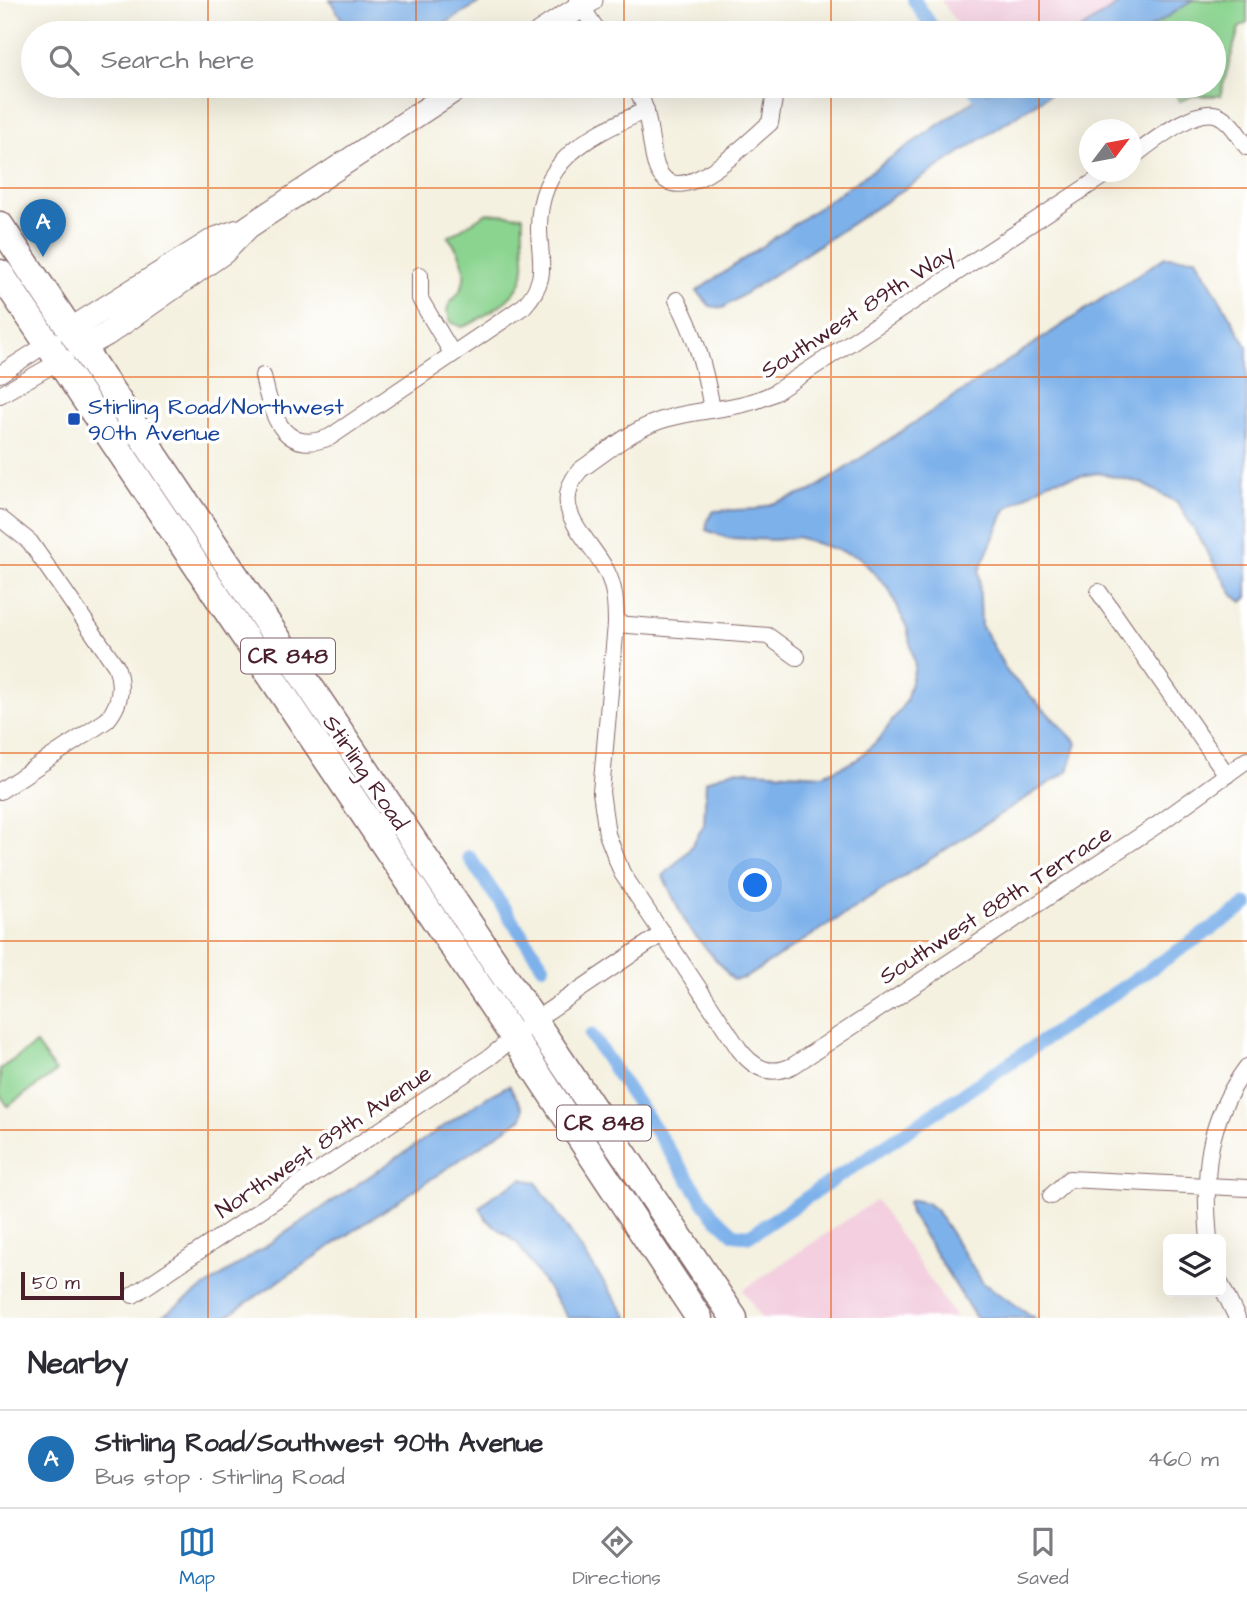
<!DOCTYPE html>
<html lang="en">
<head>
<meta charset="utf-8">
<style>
  body { margin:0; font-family:"Architects Daughter",sans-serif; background:#f2f2f3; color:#2b2b33 }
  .controls { position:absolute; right:21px; bottom:21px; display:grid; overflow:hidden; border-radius:10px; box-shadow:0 7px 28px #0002 }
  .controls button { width:63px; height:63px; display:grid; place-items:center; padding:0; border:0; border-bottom:2px solid #e1e1e2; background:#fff; color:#2b2b33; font:35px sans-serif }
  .compass { position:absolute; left:1079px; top:119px; width:63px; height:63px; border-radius:50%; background:#fff; box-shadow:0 7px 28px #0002; rotate:58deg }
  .scale { position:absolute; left:21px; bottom:18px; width:103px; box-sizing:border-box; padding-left:7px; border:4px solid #4a1f2b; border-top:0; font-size:19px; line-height:24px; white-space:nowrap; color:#4a1f2b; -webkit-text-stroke:5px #fff; paint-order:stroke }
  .you { position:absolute; left:756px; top:886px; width:24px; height:24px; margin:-18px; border:5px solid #fff; border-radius:50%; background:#1a73e8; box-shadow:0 0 0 10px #1a73e833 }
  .badge { display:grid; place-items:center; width:46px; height:46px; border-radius:50%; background:#1f6fb2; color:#fff; font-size:23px; font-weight:700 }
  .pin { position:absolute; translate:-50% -58px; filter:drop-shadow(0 2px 4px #0008) }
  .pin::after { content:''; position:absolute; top:37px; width:24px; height:21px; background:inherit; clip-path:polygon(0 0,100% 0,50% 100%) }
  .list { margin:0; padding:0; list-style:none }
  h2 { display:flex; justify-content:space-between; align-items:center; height:91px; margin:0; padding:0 28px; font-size:30px }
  h2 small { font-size:23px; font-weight:400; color:#7c7c81 }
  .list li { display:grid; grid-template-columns:46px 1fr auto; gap:21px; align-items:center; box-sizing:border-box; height:98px; padding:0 28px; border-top:2px solid #e1e1e2 }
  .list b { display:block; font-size:26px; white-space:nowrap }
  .list p { margin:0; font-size:23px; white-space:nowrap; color:#7c7c81 }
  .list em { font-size:23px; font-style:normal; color:#7c7c81 }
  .icon { flex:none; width:38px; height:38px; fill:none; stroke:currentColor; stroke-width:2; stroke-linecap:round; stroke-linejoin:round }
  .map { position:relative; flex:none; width:1247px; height:1318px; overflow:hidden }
  .search { position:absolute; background:#fff; box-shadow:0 7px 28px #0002; left:21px; right:21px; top:21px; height:77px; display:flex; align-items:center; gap:18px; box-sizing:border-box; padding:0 24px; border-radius:38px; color:#7c7c81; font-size:26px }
  .sheet { height:189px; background:#fff }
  nav { display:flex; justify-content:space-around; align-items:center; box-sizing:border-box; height:98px; border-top:2px solid #e1e1e2; background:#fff; font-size:19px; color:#7c7c81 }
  nav a { display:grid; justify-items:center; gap:4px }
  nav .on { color:#1f6fb2 }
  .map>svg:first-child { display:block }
  .built { fill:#f3cfdf }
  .green { fill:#8bd490; stroke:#6a7a5e; stroke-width:2 }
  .water { fill:#7db1ea; stroke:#64688a; stroke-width:2 }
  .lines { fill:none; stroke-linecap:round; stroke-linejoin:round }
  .canal { stroke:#7db1ea; stroke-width:14 }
  .street-casing { stroke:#86686a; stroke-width:18 }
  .secondary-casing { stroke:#86686a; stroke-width:25 }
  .primary-casing { stroke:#86686a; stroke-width:29 }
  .street { stroke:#fff; stroke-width:16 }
  .secondary { stroke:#fff; stroke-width:23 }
  .primary { stroke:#fff; stroke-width:26 }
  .grid { fill:none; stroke:#e8590c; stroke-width:2; stroke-opacity:0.55 }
  .transit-dot { fill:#1a4fb4; stroke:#fff; stroke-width:2.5 }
  .labels { text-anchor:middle; stroke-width:7; stroke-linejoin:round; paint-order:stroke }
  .shield { fill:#fff; stroke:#80626b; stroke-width:2 }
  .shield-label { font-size:21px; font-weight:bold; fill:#4a1f2b }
  .street-label { font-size:23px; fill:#4a1f2b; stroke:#fff }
  .transit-label { font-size:23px; fill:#164399; stroke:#fff; text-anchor:start }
</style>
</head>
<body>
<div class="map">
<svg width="1247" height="1318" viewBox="0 0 1247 1318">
  <rect width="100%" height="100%" fill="#fff"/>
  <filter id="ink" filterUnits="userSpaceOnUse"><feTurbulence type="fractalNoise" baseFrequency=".0143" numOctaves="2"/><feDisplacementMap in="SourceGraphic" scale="14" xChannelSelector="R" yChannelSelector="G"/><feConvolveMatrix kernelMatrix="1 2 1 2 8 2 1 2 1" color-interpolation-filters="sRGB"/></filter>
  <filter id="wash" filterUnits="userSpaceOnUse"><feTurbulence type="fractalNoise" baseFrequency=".00686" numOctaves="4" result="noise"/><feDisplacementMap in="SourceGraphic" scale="28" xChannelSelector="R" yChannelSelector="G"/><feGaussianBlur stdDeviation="1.57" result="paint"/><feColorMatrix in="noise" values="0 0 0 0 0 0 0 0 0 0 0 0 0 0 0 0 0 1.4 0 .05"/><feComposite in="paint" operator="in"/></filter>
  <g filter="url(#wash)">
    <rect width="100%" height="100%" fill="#f4f1e0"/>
    <g class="built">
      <path d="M941,0H1135L1084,33H963Z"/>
      <path d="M876,1200L956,1318H761L743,1290Z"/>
    </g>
    <g class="green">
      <path d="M1193,0H1247V23L1239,28L1220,96H1193L1180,101L1170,86H1214V33H1142Z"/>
      <path d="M487,213L523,216C520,264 539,282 490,312C481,317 471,326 461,327L451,322L447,310C449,302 455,298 460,291C470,272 461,252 448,237Z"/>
      <path d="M36,1044L56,1072L8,1106L0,1095V1069Z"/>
    </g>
    <g class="water">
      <path d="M330,0H483L430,33H350Z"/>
      <path d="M1125,0H1193L1142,33H1075Z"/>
      <path d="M995,86H1062L723,308L710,306L697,291Z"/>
      <path d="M1165,257L1196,258L1247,346V597L1242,602L1233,595L1178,503L1141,483L1098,473L1050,481L1006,509L979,571L981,625L1008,673L1077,743L1068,771L745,978L733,980L687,926L663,876L689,850L704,825L706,781L734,770L823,775L857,760L880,738L906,701L915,666L907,628L889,589L859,557L797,537L775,540L727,538L706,530L708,519L714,511L756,509L811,491Z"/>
      <path d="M509,1085L523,1109L522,1118L224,1318H159L490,1095Z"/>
      <path d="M522,1179L536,1182L628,1318H568L517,1243L486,1219L480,1207L492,1196Z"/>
      <path d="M913,1200L927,1203L936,1210L983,1283L1035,1318H976L910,1213L908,1202Z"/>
    </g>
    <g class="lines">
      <g class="canal">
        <path d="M914,0L936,33"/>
        <path d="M972,86L979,96"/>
        <path d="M469,857L543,966"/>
        <path d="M591,1035L712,1214L734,1234L749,1236L1247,905"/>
      </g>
    </g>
  </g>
  <g filter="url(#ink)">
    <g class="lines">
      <defs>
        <g id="street">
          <path d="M577,0L599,33"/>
          <path d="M635,86C649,109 649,133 654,158C668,225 746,143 770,123L776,86"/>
          <path d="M1132,157C1150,144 1195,106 1218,115C1231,121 1239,136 1247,147"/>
          <path d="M1109,172L774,393C741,410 704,408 669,418C636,426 608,451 580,470C547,509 588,536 606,570C615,587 616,605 616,624L601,792L607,834L622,873L739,1049C754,1069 771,1077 794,1065L1157,825L1247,760"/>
          <path d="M420,275V299L452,353"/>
          <path d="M677,300C696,336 705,369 712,409"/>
          <path d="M0,374L53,340"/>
          <path d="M263,376C271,413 282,456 330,437L524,306C549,279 540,262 539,230C538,158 590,136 646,110"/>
          <path d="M0,395L65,358"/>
          <path d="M0,518L30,542L116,666C123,686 121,704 107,720L0,791"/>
          <path d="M1099,592L1227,775"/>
          <path d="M616,624L768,636L797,657"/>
          <path d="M1051,1196L1069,1179L1247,1188"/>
          <path d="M1209,1239C1203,1173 1206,1122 1247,1067"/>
          <path d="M1221,1285L1237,1318"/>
          <path d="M133,1295L490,1057L535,1020L663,933"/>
        </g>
        <g id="secondary">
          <path d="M540,33L591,0"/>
          <path d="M70,330L215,239L238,231"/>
          <path d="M82,348L107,334L224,252L248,227L461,86"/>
        </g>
        <g id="primary">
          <path d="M0,225C244,590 490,953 734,1318"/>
          <path d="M0,273L514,1038L699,1318"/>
        </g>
      </defs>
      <use href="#street" class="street-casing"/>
      <use href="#secondary" class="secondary-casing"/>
      <use href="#primary" class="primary-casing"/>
      <use href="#street" class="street"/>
      <use href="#secondary" class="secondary"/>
      <use href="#primary" class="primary"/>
    </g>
  </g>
  <path class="grid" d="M208,0V33M416,0V33M624,0V33M831,0V33M1039,0V33M208,86V1318M416,86V1318M624,86V1318M831,86V1318M1039,86V1318M0,188H1247M0,377H1247M0,565H1247M0,753H1247M0,941H1247M0,1130H1247"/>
  <rect class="transit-dot" x="67" y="412" width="14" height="14" rx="3.5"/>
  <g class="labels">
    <g class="shield">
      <rect x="241" y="638.5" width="94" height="35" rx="5"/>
      <rect x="557" y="1105.5" width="94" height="35" rx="5"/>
    </g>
    <g class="shield-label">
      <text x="288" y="663">CR 848</text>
      <text x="604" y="1130">CR 848</text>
    </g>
    <g class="street-label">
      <text transform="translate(857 311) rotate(-33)" y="8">Southwest 89th Way</text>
      <text transform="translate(366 772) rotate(56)" y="8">Stirling Road</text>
      <text transform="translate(995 904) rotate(-33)" y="8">Southwest 88th Terrace</text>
      <text transform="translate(323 1141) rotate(-34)" y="8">Northwest 89th Avenue</text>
    </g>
    <g class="transit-label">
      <text x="88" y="414">Stirling Road/Northwest<tspan x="88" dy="26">90th Avenue</tspan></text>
    </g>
  </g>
</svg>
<div class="controls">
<button><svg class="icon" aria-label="layers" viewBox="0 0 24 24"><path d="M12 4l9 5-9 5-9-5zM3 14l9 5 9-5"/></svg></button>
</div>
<svg class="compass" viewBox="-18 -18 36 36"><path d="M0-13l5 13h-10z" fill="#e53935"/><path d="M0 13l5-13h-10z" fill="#7c7c81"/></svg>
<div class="scale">50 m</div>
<div class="you"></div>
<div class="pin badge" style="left:43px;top:257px">A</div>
<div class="search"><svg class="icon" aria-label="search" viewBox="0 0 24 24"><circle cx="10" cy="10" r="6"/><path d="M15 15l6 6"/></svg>Search here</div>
</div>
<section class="sheet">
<h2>Nearby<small></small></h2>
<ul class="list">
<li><span class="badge">A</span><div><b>Stirling Road/Southwest 90th Avenue</b><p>Bus stop · Stirling Road</p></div><em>460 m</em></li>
</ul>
</section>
<nav>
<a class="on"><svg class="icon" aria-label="map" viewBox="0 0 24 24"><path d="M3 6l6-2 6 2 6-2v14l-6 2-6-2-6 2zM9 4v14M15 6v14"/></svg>Map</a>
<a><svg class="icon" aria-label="directions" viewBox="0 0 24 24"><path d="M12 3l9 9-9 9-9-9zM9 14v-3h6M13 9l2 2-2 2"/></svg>Directions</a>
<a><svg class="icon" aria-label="saved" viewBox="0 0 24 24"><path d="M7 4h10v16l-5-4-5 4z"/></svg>Saved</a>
</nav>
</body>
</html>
